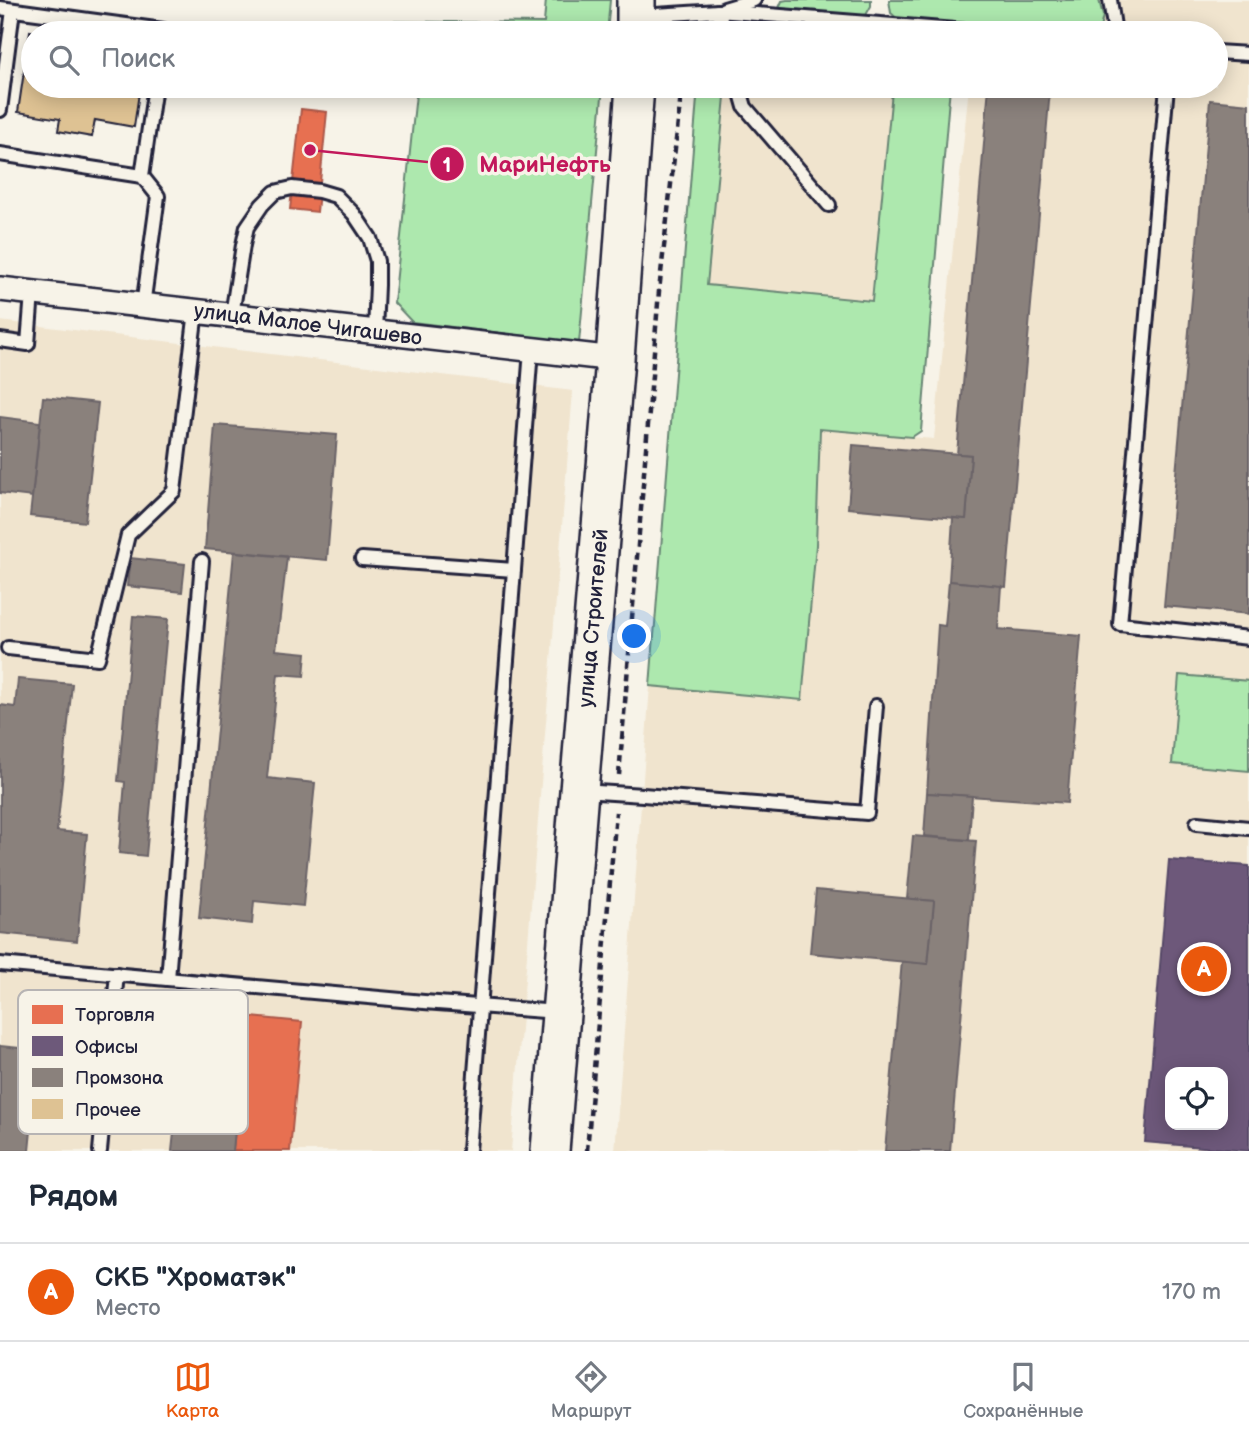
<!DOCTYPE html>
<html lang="ru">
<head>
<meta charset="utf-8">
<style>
  body { margin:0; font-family:"Balsamiq Sans",sans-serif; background:#f2f2f3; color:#1f2937 }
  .controls { position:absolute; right:21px; bottom:21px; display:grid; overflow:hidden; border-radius:14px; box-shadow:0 4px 18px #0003 }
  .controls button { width:63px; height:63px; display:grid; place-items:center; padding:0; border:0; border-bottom:2px solid #e0e1e3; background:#fff; color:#1f2937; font:35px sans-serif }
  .you { position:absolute; left:635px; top:637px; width:24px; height:24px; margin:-18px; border:5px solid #fff; border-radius:50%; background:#1a73e8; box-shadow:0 0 0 10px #1a73e833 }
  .badge { display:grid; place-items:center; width:46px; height:46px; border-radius:50%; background:#ea580c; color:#fff; font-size:23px; font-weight:700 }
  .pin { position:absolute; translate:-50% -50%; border:4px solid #fff; box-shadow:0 2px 7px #0006 }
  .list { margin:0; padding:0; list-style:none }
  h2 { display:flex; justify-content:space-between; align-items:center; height:91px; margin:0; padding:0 28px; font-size:30px }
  h2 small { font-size:23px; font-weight:400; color:#747a83 }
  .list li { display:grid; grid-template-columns:46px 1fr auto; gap:21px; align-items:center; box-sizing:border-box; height:98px; padding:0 28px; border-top:2px solid #e0e1e3 }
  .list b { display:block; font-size:26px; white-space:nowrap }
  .list p { margin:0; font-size:23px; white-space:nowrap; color:#747a83 }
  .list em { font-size:23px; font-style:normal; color:#747a83 }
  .icon { flex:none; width:38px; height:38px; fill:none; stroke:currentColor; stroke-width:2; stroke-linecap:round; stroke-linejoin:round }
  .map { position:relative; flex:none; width:1249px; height:1151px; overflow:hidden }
  .search { position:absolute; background:#fff; box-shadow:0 4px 18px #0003; left:21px; right:21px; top:21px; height:77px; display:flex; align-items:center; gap:18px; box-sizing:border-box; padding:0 24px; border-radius:38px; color:#747a83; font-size:26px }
  .sheet { height:189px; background:#fff }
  nav { display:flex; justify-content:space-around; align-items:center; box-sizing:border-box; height:98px; border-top:2px solid #e0e1e3; background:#fff; font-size:19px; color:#747a83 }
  nav a { display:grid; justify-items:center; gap:4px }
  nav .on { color:#ea580c }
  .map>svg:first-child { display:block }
  .built { fill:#f0e4ce; fill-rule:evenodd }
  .green { fill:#ade8ae; stroke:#688574; stroke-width:2 }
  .shops { fill:#e76f51; stroke:#ac584a; stroke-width:2 }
  .offices { fill:#6d597a; stroke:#564867; stroke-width:2; fill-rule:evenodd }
  .industry { fill:#8a817c; stroke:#6b6468; stroke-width:2 }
  .building { fill:#dec293; stroke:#22223b; stroke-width:2 }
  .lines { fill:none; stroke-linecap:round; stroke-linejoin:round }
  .lane-casing { stroke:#22223b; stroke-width:18 }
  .street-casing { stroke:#22223b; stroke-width:28 }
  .primary-casing { stroke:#22223b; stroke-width:42 }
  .path { stroke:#22223b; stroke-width:4.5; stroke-dasharray:7 5; stroke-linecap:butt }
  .lane { stroke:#f7f3e8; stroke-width:12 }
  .street { stroke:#f7f3e8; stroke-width:23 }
  .primary { stroke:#f7f3e8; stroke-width:37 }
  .labels { text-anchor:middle; stroke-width:7; stroke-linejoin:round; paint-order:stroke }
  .street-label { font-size:21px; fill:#22223b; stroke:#f7f3e8 }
  .key { fill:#f7f3e8; stroke:#b7b4b4; stroke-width:2 }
  .key-label { font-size:19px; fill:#22223b }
  .leader { fill:none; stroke:#c2185b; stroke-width:2.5 }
  .callout-dot { fill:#c2185b; stroke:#f7f3e8; stroke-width:2.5 }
  .mark-label { font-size:21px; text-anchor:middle; font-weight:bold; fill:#fff }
  .callout-label { font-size:23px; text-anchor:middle; font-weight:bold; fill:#c2185b; stroke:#f7f3e8; stroke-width:7; stroke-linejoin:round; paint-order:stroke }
</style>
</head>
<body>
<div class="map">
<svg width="1249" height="1151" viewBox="0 0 1249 1151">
  <rect width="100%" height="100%" fill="#f7f3e8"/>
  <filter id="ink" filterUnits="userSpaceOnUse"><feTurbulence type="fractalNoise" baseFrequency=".0143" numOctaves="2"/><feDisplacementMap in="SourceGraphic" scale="14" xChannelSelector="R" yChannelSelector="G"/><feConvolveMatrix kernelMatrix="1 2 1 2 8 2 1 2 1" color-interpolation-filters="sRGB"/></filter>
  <g filter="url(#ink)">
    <g class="built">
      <path d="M968,0H1249V1151H615L650,686L802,699L816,545L820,429L934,439L969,86H1216V33H970ZM1170,1072H1223V1125H1170Z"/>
      <path d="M726,86H844L893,91L873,301L707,285Z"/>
      <path d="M0,321L573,391L511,1151H0Z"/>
    </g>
    <g class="green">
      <path d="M546,0H610L607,33H376L356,21L544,23Z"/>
      <path d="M787,0H871V6L866,15L857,18L785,12L779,8L782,1Z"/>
      <path d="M889,0H1099L1103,16L1099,32L1097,33H1005L901,22L891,13Z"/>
      <path d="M413,86H603L579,343L412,322L394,303L416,94Z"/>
      <path d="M698,86H726L707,285L872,301L892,91L874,89V86H950L921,431L912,437L820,429L816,545L802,700L650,686Z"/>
      <path d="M1179,675L1249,681V771L1172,764Z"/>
    </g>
    <g class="shops">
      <path d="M301,109L327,112L317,212L290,209Z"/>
      <path d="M231,1015L302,1022L290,1151H233L240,1076L225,1075Z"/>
    </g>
    <path class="offices" d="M1169,860L1249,866V1151L1145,1142ZM1170,1072H1223V1125H1170Z"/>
    <g class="industry">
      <path d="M989,86L1050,90L1006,587L949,581L953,518L966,519L971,455L957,454Z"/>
      <path d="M1210,100L1249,104V614L1164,606Z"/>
      <path d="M43,397L98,403L85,522L30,516Z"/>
      <path d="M0,417L40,422L32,497L0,493Z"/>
      <path d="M215,425L337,435L327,560L205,549Z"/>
      <path d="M853,445L971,455L966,519L848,508Z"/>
      <path d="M234,552L287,557L276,650L306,653L304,676L278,674L267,778L315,783L303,906L254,901L252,924L199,918Z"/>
      <path d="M130,558L185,564L182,592L127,586Z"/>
      <path d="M949,581L1001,586L998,629L1081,636L1067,803L927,793L938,625L945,626Z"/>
      <path d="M133,616L168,619L146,856L119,853L125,782L118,781Z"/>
      <path d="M18,679L72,684L57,831L87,834L77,941L0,933V705L15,707Z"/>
      <path d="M927,793L972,796L969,840L924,836Z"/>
      <path d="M913,836L976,841L950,1151H885L902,961L928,964L934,901L907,899Z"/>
      <path d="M816,890L934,901L928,964L810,953Z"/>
      <path d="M0,1046L39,1050L29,1151H0Z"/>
      <path d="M181,1069L240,1076L233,1151H172Z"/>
    </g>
    <path class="building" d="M30,31L42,33H33V86H140L134,127L95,120L92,137L58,131L60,119L18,112Z"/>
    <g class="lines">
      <defs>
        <g id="lane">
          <path d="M1110,0L1115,33"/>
          <path d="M0,8L163,30V33"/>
          <path d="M724,9L754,0"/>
          <path d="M718,11L725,33"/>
          <path d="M640,16L718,11L992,33"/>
          <path d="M1216,52L1249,54"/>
          <path d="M739,86L745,107L829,205"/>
          <path d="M1167,86L1120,624L1249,638"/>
          <path d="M0,110L13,10"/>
          <path d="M0,154L142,176L158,196L143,306"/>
          <path d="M142,176L155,86"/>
          <path d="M232,315L243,245L247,227L262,205L275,192L292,188L319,191L336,196L354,214L370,238L377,261V285L375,332"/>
          <path d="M0,340L28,344L32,293"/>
          <path d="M362,559L514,570"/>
          <path d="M8,648L98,658L128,535L174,491L196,311"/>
          <path d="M582,791L643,795L867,813L876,706"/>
          <path d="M1197,823L1249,828"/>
          <path d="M0,964L424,1002L558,1012"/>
          <path d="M168,979L202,561"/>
          <path d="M100,1151L117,974"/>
          <path d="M469,1151L531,350"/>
        </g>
        <path id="street" d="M0,289L615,359"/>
        <g id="primary">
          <path d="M636,33V0"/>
          <path d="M550,1151L579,791L615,359L635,86"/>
        </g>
      </defs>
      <use href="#lane" class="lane-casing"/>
      <use href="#street" class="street-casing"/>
      <use href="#primary" class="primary-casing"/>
      <g class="path">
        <path d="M619,775L659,291L682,86"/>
        <path d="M587,1151L616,812"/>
      </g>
      <use href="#lane" class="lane"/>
      <use href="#street" class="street"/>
      <use href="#primary" class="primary"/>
    </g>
  </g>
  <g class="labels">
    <g class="street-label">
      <text transform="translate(308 324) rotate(7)" y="7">улица Малое Чигашево</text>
      <text transform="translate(593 618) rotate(-85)" y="7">улица Строителей</text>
    </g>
  </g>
  <rect x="18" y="990" width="230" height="144" rx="10" class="key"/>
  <rect x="32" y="1005" width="31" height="19" fill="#e76f51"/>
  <rect x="32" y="1036" width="31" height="20" fill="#6d597a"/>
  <rect x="32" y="1068" width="31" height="19" fill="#8a817c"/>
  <rect x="32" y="1099" width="31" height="20" fill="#dec293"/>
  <g class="key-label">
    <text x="75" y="1021">Торговля</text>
    <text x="75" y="1053">Офисы</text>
    <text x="75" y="1084">Промзона</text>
    <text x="75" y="1116">Прочее</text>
  </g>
  <path class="leader" d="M310 150L447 164"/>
  <g class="callout-dot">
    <circle cx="310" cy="150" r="7"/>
    <circle cx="447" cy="164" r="18"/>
  </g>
  <g class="mark-label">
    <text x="447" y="172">1</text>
  </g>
  <g class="callout-label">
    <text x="545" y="172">МариНефть</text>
  </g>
</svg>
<div class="controls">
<button><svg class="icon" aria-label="locate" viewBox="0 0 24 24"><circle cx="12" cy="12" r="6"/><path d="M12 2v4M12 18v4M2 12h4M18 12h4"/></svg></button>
</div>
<div class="you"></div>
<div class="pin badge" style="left:1204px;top:969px">A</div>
<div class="search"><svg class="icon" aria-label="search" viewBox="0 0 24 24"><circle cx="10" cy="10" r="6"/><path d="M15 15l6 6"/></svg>Поиск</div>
</div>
<section class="sheet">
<h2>Рядом<small></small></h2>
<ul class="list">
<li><span class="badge">A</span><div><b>СКБ &quot;Хроматэк&quot;</b><p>Место</p></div><em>170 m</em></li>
</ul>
</section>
<nav>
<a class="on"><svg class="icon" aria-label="map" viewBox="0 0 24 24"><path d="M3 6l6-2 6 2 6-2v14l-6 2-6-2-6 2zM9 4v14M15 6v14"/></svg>Карта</a>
<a><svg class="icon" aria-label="directions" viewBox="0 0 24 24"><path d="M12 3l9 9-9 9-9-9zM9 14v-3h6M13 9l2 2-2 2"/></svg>Маршрут</a>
<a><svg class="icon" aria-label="saved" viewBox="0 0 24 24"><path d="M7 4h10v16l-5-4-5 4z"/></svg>Сохранённые</a>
</nav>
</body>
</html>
